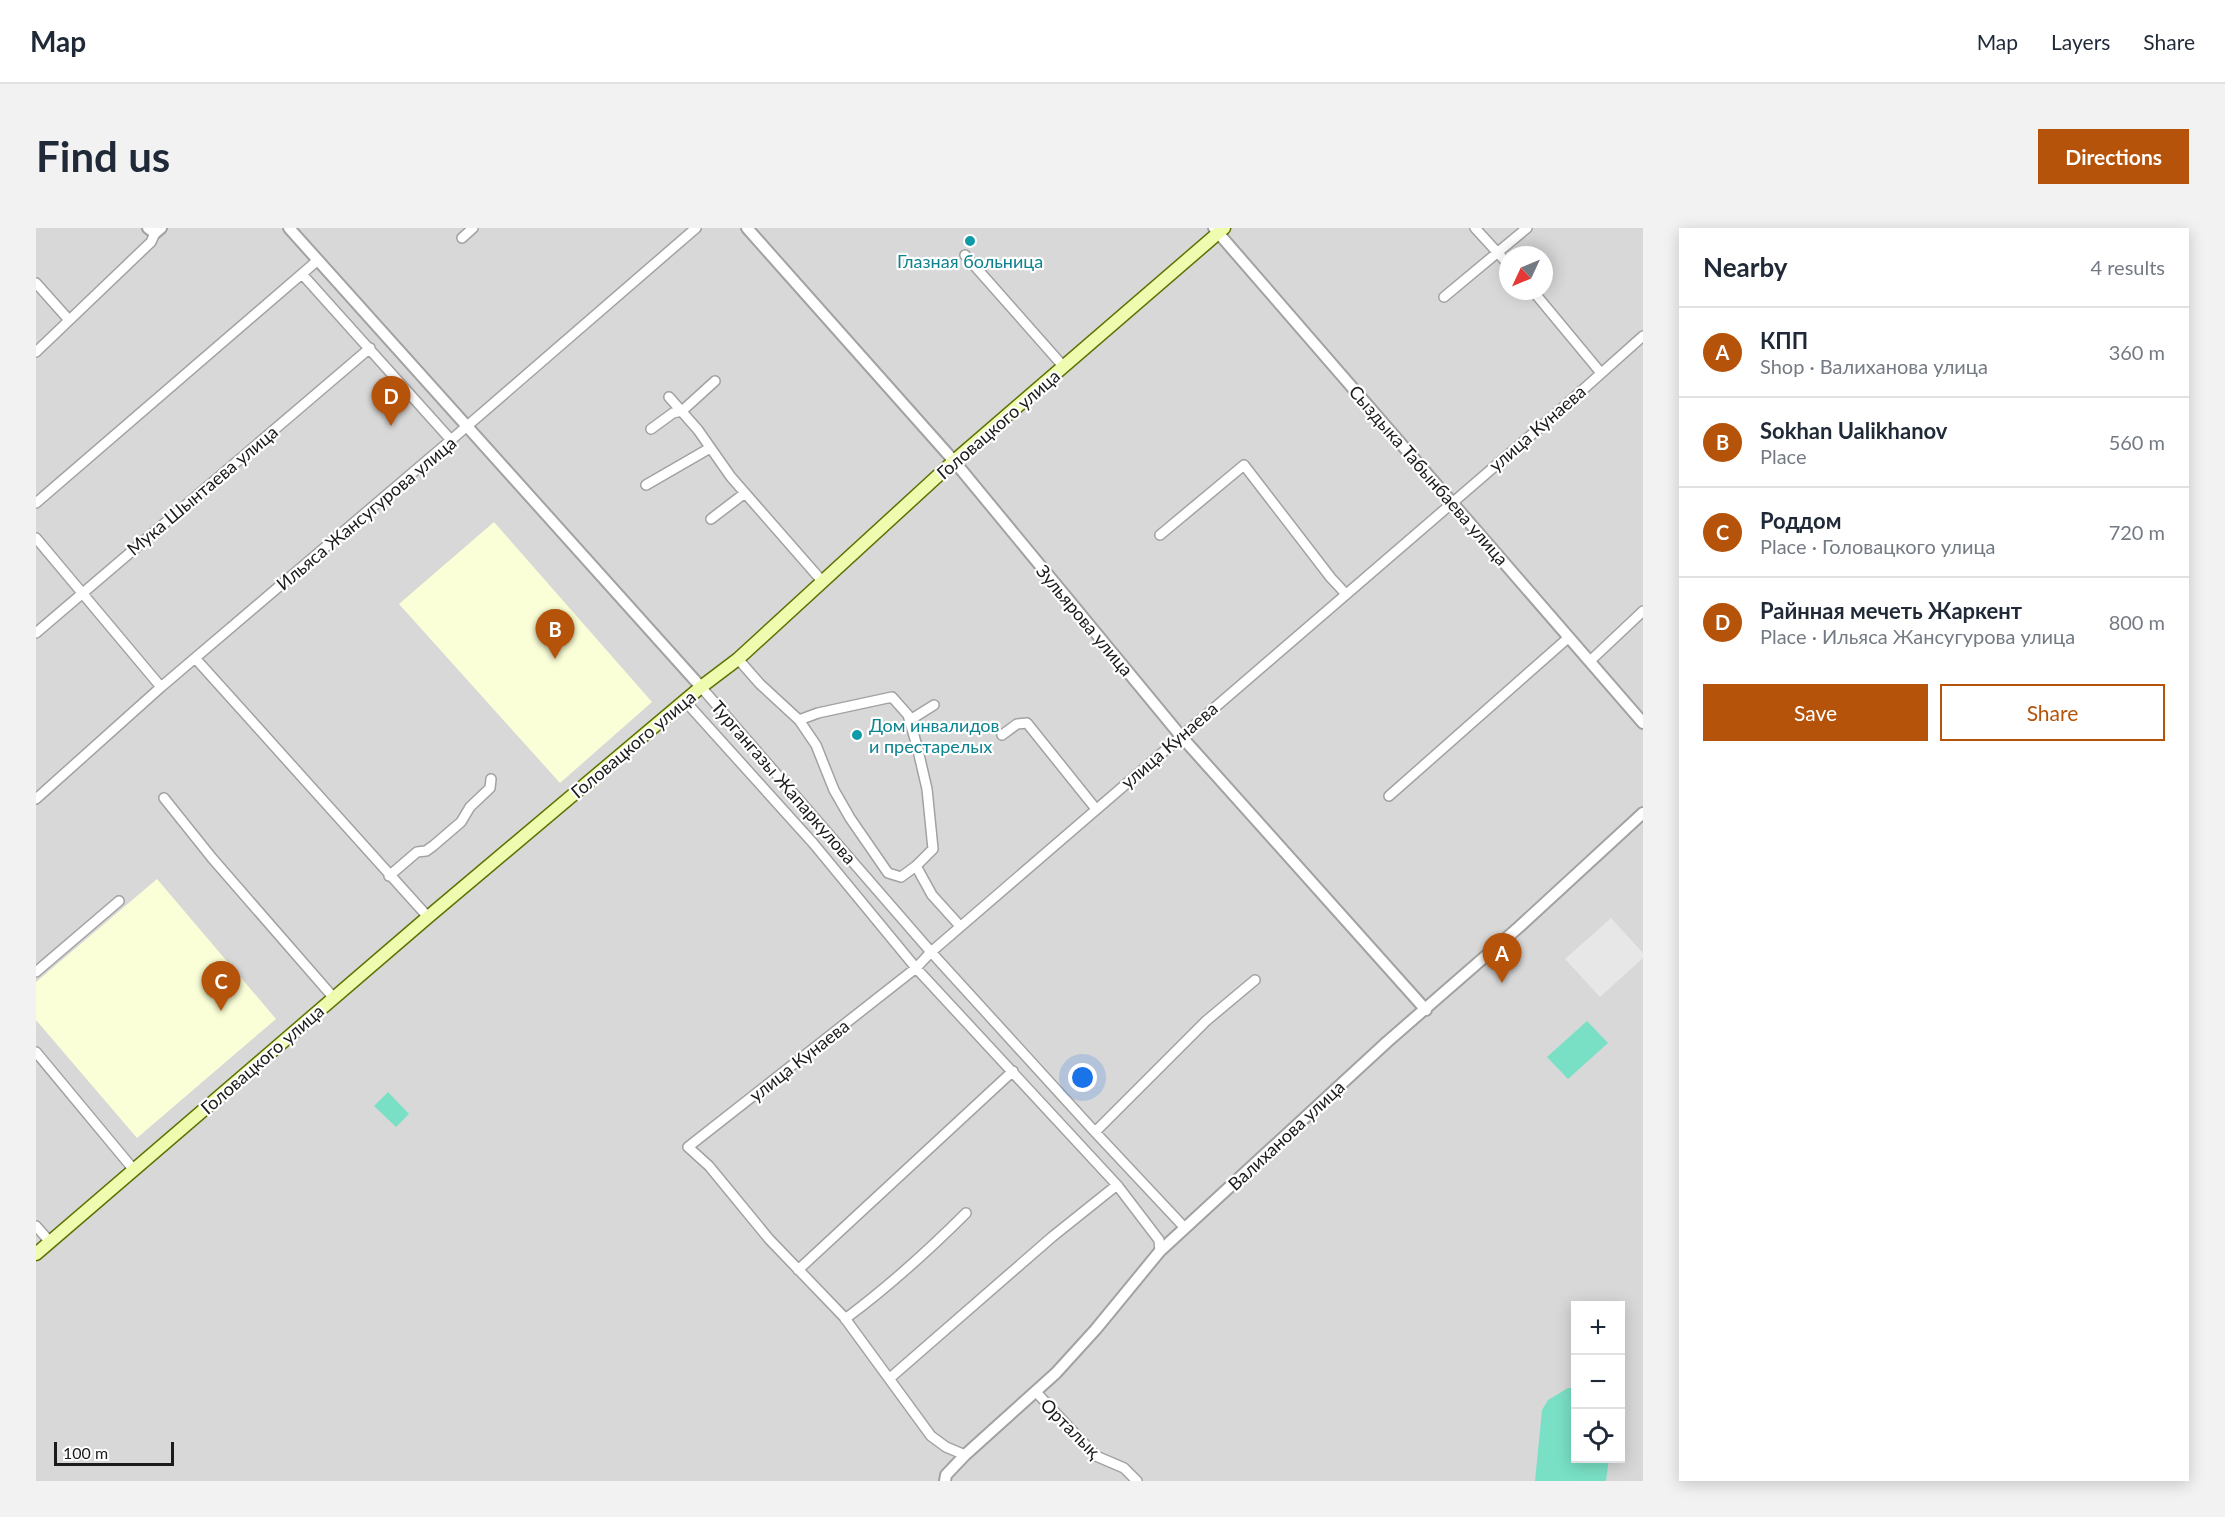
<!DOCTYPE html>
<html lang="en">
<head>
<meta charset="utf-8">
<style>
  :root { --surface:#fff; --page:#f2f2f3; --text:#1f2937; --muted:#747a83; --line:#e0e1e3; --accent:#b45309 }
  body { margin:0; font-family:Lato,sans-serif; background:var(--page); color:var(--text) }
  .controls { position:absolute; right:18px; bottom:18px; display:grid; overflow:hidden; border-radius:0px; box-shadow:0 3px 15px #0003 }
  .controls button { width:54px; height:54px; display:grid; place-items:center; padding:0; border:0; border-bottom:2px solid var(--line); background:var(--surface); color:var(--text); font:30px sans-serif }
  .compass { position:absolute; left:1463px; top:18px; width:54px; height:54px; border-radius:50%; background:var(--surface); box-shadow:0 3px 15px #0003; rotate:226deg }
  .scale { position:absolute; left:18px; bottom:15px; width:120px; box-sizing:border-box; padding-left:6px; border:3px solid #1b1b1b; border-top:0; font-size:16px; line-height:21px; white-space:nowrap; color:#1b1b1b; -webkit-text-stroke:4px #fff; paint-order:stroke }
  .you { position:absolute; left:1047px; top:850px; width:21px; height:21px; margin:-15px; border:4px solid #fff; border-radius:50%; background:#1a73e8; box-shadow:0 0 0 9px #1a73e833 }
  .badge { display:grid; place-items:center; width:39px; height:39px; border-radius:50%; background:var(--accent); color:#fff; font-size:20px; font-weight:700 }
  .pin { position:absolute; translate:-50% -50px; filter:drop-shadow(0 2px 3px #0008) }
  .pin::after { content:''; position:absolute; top:32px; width:21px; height:18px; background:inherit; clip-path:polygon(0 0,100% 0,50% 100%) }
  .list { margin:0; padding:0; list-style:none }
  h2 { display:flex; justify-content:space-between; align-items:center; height:78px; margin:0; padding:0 24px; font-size:26px }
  h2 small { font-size:20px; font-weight:400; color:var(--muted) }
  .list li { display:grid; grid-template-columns:39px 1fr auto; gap:18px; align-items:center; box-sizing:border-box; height:90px; padding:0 24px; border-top:2px solid var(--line) }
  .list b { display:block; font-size:22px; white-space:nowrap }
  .list p { margin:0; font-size:20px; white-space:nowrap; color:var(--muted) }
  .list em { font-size:20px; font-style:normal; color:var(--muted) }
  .actions { display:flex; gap:12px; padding:18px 24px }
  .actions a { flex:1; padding:14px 0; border:2px solid var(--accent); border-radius:0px; text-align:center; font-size:21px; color:var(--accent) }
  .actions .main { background:var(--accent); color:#fff }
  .icon { flex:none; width:33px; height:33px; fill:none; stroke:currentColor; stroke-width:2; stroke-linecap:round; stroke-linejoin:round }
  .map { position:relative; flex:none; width:1607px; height:1253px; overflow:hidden; border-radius:0px }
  header { display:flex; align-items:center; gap:36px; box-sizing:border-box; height:84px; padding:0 30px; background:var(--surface); border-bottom:2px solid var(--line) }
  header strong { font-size:28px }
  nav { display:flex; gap:33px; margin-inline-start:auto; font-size:21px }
  .intro { display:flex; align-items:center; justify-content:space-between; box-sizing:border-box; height:144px; padding:0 36px }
  h1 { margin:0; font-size:42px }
  .button { padding:15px 27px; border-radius:0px; background:var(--accent); color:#fff; font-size:21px; font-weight:700 }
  main { display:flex; gap:36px; padding:0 36px }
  aside { flex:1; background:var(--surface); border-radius:0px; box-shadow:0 3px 15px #0003 }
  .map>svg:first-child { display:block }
  .residential { fill:#d9d8d8; fill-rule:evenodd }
  .education { fill:#faffd7 }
  .pitch { fill:#79e0c5 }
  .parking { fill:#e7e7e7 }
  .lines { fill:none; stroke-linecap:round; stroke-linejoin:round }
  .minor-casing { stroke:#a2a2a2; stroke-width:12 }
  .tertiary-casing { stroke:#a2a2a2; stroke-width:14 }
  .secondary-casing { stroke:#597301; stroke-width:15 }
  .minor { stroke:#fff; stroke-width:9 }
  .tertiary { stroke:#fff; stroke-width:10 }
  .secondary { stroke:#effbaf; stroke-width:12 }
  .culture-dot { fill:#0f9aa8; stroke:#fff; stroke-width:2 }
  .labels { text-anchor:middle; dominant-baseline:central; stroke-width:4.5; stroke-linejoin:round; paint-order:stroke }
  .culture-label { font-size:18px; fill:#0d838f; stroke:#fff }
  .street-label { font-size:18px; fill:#1b1b1b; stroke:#fff }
</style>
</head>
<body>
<header>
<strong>Map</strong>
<nav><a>Map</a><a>Layers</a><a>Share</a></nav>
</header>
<div class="intro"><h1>Find us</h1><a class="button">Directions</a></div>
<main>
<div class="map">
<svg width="1607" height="1253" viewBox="0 0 1607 1253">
  <rect width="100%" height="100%" fill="#edeae0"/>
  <path class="residential" d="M 0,0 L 1607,0 L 1607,1253 L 0,1253 ZM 1472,27 L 1508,27 L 1508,63 L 1472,63 ZM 1540,1078 L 1584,1078 L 1584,1230 L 1540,1230 Z"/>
  <path class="education" d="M 458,294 L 616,474 L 524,555 L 363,376 Z
    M 121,651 L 240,791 L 101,910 L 0,792 L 0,754 Z"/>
  <path class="pitch" d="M 1551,793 L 1572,815 L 1532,851 L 1511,829 Z
    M 352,864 L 373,886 L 360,899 L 338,878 Z
    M 1532,1160 L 1539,1160 L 1540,1230 L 1573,1231 L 1570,1253 L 1499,1253 L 1506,1182 L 1512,1172 Z"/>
  <path class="parking" d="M 1575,690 L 1607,725 L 1607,730 L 1564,769 L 1529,731 Z"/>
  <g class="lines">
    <defs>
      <path id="minor" d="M 1439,0 L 1472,36
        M 426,10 L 437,0
        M 929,27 L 1027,138
        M 266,46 L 415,212
        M 0,55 L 33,92
        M 1497,63 L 1565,145
        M 1408,69 L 1491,0
        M 0,124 L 115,14 L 119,5
        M 633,169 L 662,202 L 695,249 L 786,353
        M 615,201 L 637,185 L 646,183 L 679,153
        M 610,257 L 674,220
        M 0,275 L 282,32
        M 675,291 L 709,265
        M 1124,307 L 1208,237 L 1295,350 L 1310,366
        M 0,310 L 125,459
        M 0,405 L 334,120
        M 159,430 L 392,689
        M 702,431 L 724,456 L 763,492 L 780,517 L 798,562 L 814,590 L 852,645 L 865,649 L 880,638 L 896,667 L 924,698
        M 1554,433 L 1607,383
        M 665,459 L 895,724 L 1059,904 L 1149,1000
        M 649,473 L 777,615 L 880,740 L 1081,957 L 1123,1012 L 1124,1023
        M 763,492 L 782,485 L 856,469 L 872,487 L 881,518 L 891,561 L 897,621 L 880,638
        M 874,492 L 898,477
        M 966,507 L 981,496 L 991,495 L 1060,581
        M 1353,568 L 1532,410
        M 128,570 L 176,630 L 297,769
        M 0,571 L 125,459 L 415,212 L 660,0
        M 353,648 L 381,624 L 390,623 L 397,618 L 425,594 L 434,579 L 454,560 L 455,551
        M 0,744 L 83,673
        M 0,824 L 98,942
        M 1059,904 L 1170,793 L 1219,752
        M 0,998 L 14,1014
        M 762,1042 L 977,843
        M 809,1091 C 852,1059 892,1023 930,985
        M 854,1150 L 1016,1009 L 1081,957
        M 1000,1164 L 1060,1228 L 1088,1240 L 1101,1253
        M 929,1227 L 910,1219 L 895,1208 L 808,1089 L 733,1011 L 673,938 L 652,919 L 880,740 L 895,724 L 1523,183 L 1607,108"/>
      <path id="tertiary" d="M 112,0 L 119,5 L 125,0
        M 253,0 L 665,459
        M 711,0 L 918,233 L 1144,507 L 1390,782
        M 1178,0 L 1607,495
        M 909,1253 L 910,1247 L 929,1227 L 1020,1145 L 1060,1101 L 1124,1023 L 1351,814 L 1483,699 L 1607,585"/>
      <path id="secondary" d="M 0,1026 L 392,689 L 665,459 L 702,431 L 918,233 L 1188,0"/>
    </defs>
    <use href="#minor" class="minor-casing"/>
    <use href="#tertiary" class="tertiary-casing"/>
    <use href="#secondary" class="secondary-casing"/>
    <use href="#minor" class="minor"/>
    <use href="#tertiary" class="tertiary"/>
    <use href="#secondary" class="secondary"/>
  </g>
  <g class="culture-dot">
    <circle cx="934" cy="13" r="6"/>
    <circle cx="821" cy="507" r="6"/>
  </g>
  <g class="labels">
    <g class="culture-label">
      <text x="934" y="33">Глазная больница</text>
      <text x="833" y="497" text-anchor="start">Дом инвалидов<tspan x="833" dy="21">и престарелых</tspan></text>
    </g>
    <g class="street-label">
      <text transform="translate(962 196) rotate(-41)">Головацкого улица</text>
      <text transform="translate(1501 200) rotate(-41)">улица Кунаева</text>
      <text transform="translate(1393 247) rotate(49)">Сыздыка Табынбаева улица</text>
      <text transform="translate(166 262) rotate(-40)">Мука Шынтаева улица</text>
      <text transform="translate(330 285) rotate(-40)">Ильяса Жансугурова улица</text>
      <text transform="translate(1049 392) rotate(50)">Зульярова улица</text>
      <text transform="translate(597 516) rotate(-40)">Головацкого улица</text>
      <text transform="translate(1133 517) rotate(-41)">улица Кунаева</text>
      <text transform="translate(748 554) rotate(49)">Тургангазы Жапаркулова</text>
      <text transform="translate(226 831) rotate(-41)">Головацкого улица</text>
      <text transform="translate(763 832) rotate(-38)">улица Кунаева</text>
      <text transform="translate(1250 907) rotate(-43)">Валиханова улица</text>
      <text transform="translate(1035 1200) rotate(45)">Орталық</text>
    </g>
  </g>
</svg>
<div class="controls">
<button>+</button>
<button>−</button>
<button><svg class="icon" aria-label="locate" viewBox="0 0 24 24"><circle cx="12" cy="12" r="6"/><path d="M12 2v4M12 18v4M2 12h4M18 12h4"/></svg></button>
</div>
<svg class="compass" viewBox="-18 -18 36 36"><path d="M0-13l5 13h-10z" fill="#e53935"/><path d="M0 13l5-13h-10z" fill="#747a83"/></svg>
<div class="scale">100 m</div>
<div class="you"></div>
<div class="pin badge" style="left:1466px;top:755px">A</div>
<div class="pin badge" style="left:519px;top:431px">B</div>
<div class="pin badge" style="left:185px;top:783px">C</div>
<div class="pin badge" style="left:355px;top:198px">D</div>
</div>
<aside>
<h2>Nearby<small>4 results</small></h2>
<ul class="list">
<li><span class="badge">A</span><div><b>КПП</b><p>Shop · Валиханова улица</p></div><em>360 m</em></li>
<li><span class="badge">B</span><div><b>Sokhan Ualikhanov</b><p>Place</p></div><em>560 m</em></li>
<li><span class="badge">C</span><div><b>Роддом</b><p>Place · Головацкого улица</p></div><em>720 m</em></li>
<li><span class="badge">D</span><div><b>Райнная мечеть Жаркент</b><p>Place · Ильяса Жансугурова улица</p></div><em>800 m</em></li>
</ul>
<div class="actions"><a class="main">Save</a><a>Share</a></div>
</aside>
</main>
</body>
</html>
